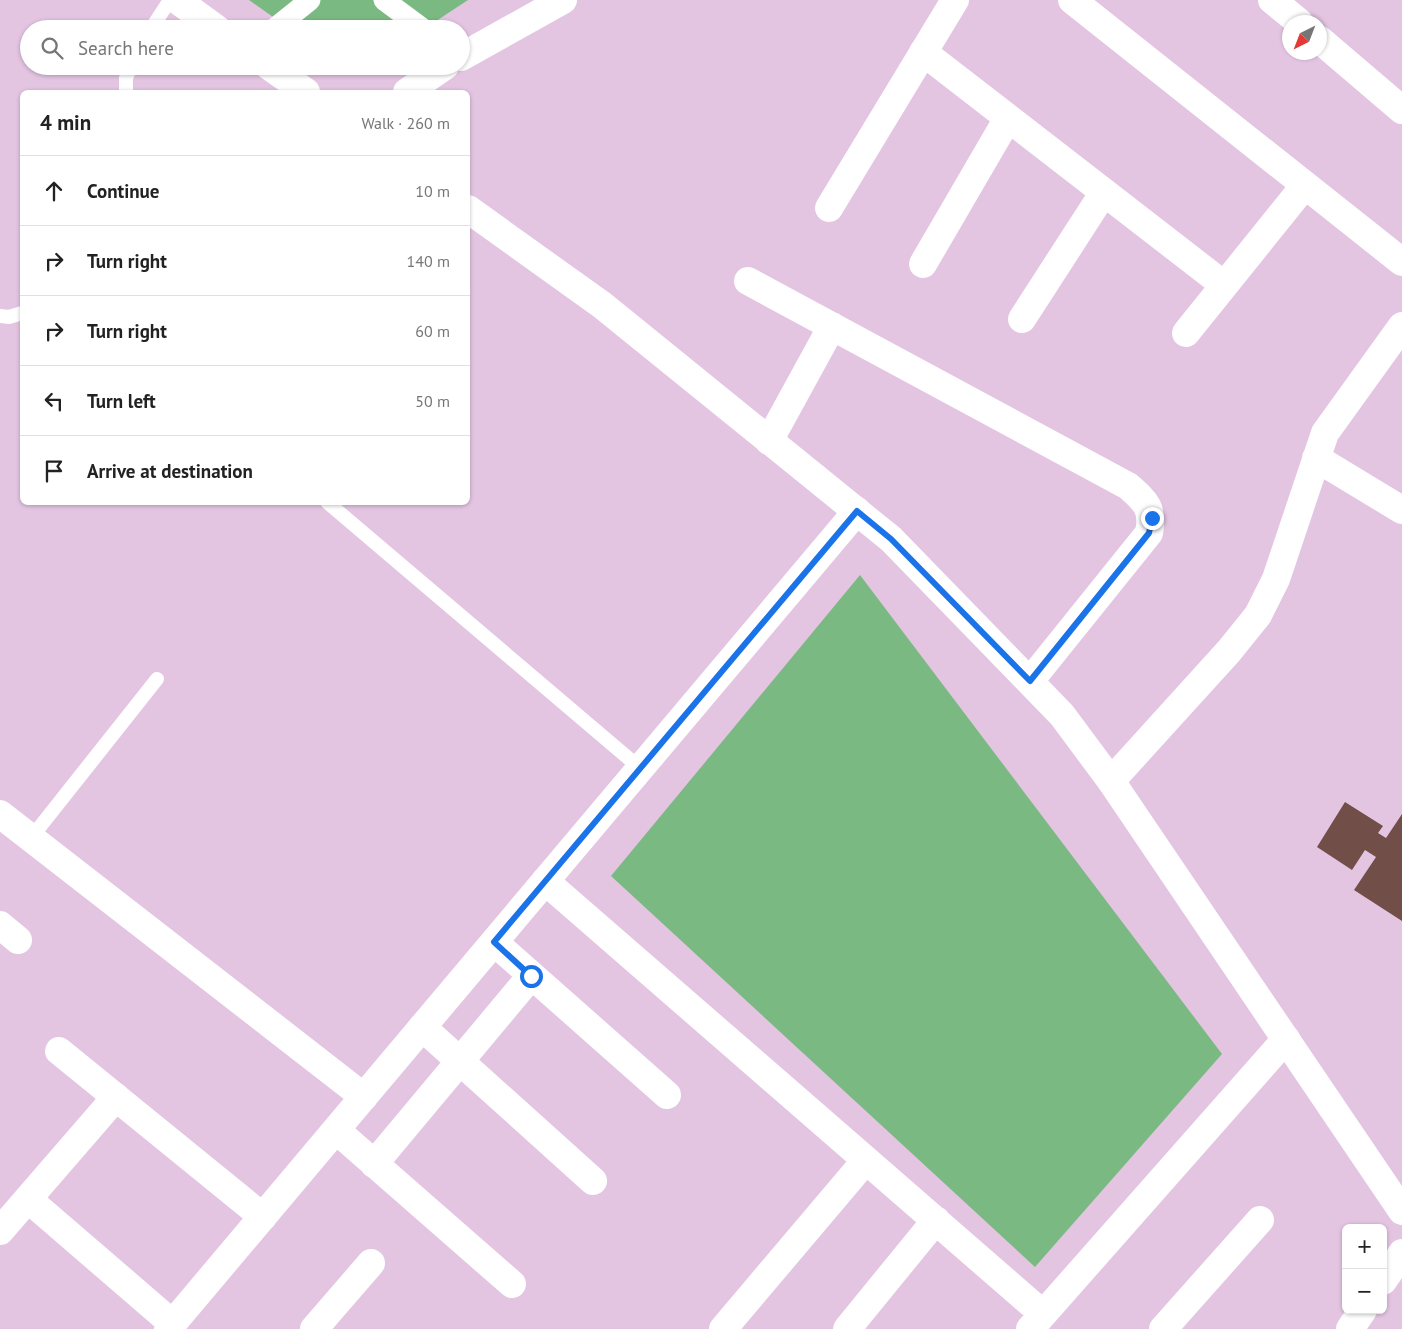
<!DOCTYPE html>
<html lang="en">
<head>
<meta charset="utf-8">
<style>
  :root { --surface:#fff; --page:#f2f2f2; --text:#222; --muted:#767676; --line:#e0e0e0 }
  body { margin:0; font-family:"PT Sans",sans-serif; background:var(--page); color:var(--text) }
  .controls { position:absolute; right:15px; bottom:15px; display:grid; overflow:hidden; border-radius:8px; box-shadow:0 1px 4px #0004 }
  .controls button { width:45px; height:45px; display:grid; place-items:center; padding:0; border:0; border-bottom:1px solid var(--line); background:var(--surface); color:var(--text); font:25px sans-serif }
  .compass { position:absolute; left:1282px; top:15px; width:45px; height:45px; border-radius:50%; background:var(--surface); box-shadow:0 1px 4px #0004; rotate:222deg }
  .stop { position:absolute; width:15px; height:15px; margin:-11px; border:4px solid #1a73e8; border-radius:50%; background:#fff }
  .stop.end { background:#1a73e8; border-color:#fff; box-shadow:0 1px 5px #0008 }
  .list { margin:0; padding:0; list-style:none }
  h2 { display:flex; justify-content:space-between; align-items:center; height:65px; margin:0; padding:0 20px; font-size:21px }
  h2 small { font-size:16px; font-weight:400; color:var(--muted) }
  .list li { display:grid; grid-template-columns:32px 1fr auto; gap:15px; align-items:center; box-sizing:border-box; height:70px; padding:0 20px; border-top:1px solid var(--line) }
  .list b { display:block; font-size:19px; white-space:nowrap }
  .list em { font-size:16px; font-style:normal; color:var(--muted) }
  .icon { flex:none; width:28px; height:28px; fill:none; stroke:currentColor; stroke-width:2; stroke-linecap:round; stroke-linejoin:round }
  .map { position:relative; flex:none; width:1402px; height:1329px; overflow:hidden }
  .search { position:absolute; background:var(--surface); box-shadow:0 1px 4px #0004; left:20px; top:20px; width:450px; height:55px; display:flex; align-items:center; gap:12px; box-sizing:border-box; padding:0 18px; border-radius:28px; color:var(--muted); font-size:19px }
  .panel { position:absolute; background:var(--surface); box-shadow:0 1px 4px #0004; left:20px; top:90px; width:450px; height:415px; border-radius:8px }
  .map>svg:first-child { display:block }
  .green { fill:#7bb982 }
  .building { fill:#724e49 }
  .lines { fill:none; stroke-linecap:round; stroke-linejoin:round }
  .service { stroke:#fff; stroke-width:14 }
  .pedestrian { stroke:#fff; stroke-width:21 }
  .minor { stroke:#fff; stroke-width:28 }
  .tertiary { stroke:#fff; stroke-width:28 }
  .route { stroke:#1a73e8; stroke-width:6 }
</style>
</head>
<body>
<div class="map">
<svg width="1402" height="1329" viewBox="0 0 1402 1329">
  <rect width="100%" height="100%" fill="#e3c5e2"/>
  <path class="green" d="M 249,0 L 468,0 L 424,29 L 290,29 Z
    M 860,575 L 1222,1054 L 1035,1267 L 611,876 Z"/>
  <path class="building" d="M 1345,802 L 1383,826 L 1378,833 L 1386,838 L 1402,814 L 1402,921 L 1354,890 L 1376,857 L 1365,850 L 1352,870 L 1317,847 Z"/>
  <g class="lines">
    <path class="service" d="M 151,29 L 170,0
      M 126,92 L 126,78 L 131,66
      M 0,316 L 9,317 L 22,313
      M 327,502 L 640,768
      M 31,838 L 157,679"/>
    <path class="pedestrian" d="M 384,0 L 423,29
      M 274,29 L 310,0"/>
    <path class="minor" d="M 1072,0 L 1402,262
      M 1272,0 L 1299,22
      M 1320,40 L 1402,110
      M 923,52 L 1224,285
      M 829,208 L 955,0
      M 923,264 L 1008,118
      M 748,281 L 1128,486 C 1145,501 1154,508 1149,533 L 1030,681
      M 1022,319 L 1104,192
      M 1186,333 L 1305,185
      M 769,441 L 832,326
      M 1316,458 L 1402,510
      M 1111,781 L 1229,651 L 1258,615 L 1276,579 L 1325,433 L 1402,326
      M 0,814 L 364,1097
      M 545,881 L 1043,1314
      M 0,925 L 18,940
      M 494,942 L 667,1095
      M 422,1027 L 593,1181
      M 59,1051 L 263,1217
      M 336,1130 L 512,1284
      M 374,1164 L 531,976
      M 28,1199 L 173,1324
      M 0,1231 L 116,1097
      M 1383,1281 L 1402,1253
      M 168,1329 L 857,511
      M 314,1329 L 371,1263
      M 723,1329 L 866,1160
      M 847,1329 L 936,1220
      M 1030,1329 L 1286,1039
      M 1163,1329 L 1260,1220
      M 1350,1329 L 1363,1310"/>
    <path class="tertiary" d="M 177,0 L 217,29
      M 461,57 L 563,0
      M 269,66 L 306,92
      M 407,92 L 445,66
      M 468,209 L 602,305 L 891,539 L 1062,715 L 1111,781 L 1402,1211"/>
  </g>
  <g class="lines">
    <path class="route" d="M 531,976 L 494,942 L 857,511 L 891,539 L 1030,681 L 1149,533 L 1152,518"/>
  </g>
</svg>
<div class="controls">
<button>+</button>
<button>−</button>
</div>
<svg class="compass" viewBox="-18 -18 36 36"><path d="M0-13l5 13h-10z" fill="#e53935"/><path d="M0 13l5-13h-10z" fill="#767676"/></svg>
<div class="stop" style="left:531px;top:976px"></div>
<div class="stop end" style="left:1152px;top:518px"></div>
<div class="search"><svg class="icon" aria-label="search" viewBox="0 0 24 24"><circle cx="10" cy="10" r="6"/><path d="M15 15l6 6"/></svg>Search here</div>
<section class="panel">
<h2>4 min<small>Walk · 260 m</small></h2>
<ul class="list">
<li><svg class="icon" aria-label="ahead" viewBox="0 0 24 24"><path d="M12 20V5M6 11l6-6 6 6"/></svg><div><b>Continue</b></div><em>10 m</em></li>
<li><svg class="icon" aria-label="right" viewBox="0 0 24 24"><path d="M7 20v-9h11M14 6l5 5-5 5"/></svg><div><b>Turn right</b></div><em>140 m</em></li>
<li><svg class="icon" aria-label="right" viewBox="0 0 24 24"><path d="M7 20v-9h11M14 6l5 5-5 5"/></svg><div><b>Turn right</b></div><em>60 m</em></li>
<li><svg class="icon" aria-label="left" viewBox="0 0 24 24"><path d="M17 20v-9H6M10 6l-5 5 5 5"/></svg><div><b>Turn left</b></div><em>50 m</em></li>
<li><svg class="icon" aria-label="arrive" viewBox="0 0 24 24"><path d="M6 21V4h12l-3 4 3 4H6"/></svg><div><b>Arrive at destination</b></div></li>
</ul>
</section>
</div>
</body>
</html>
